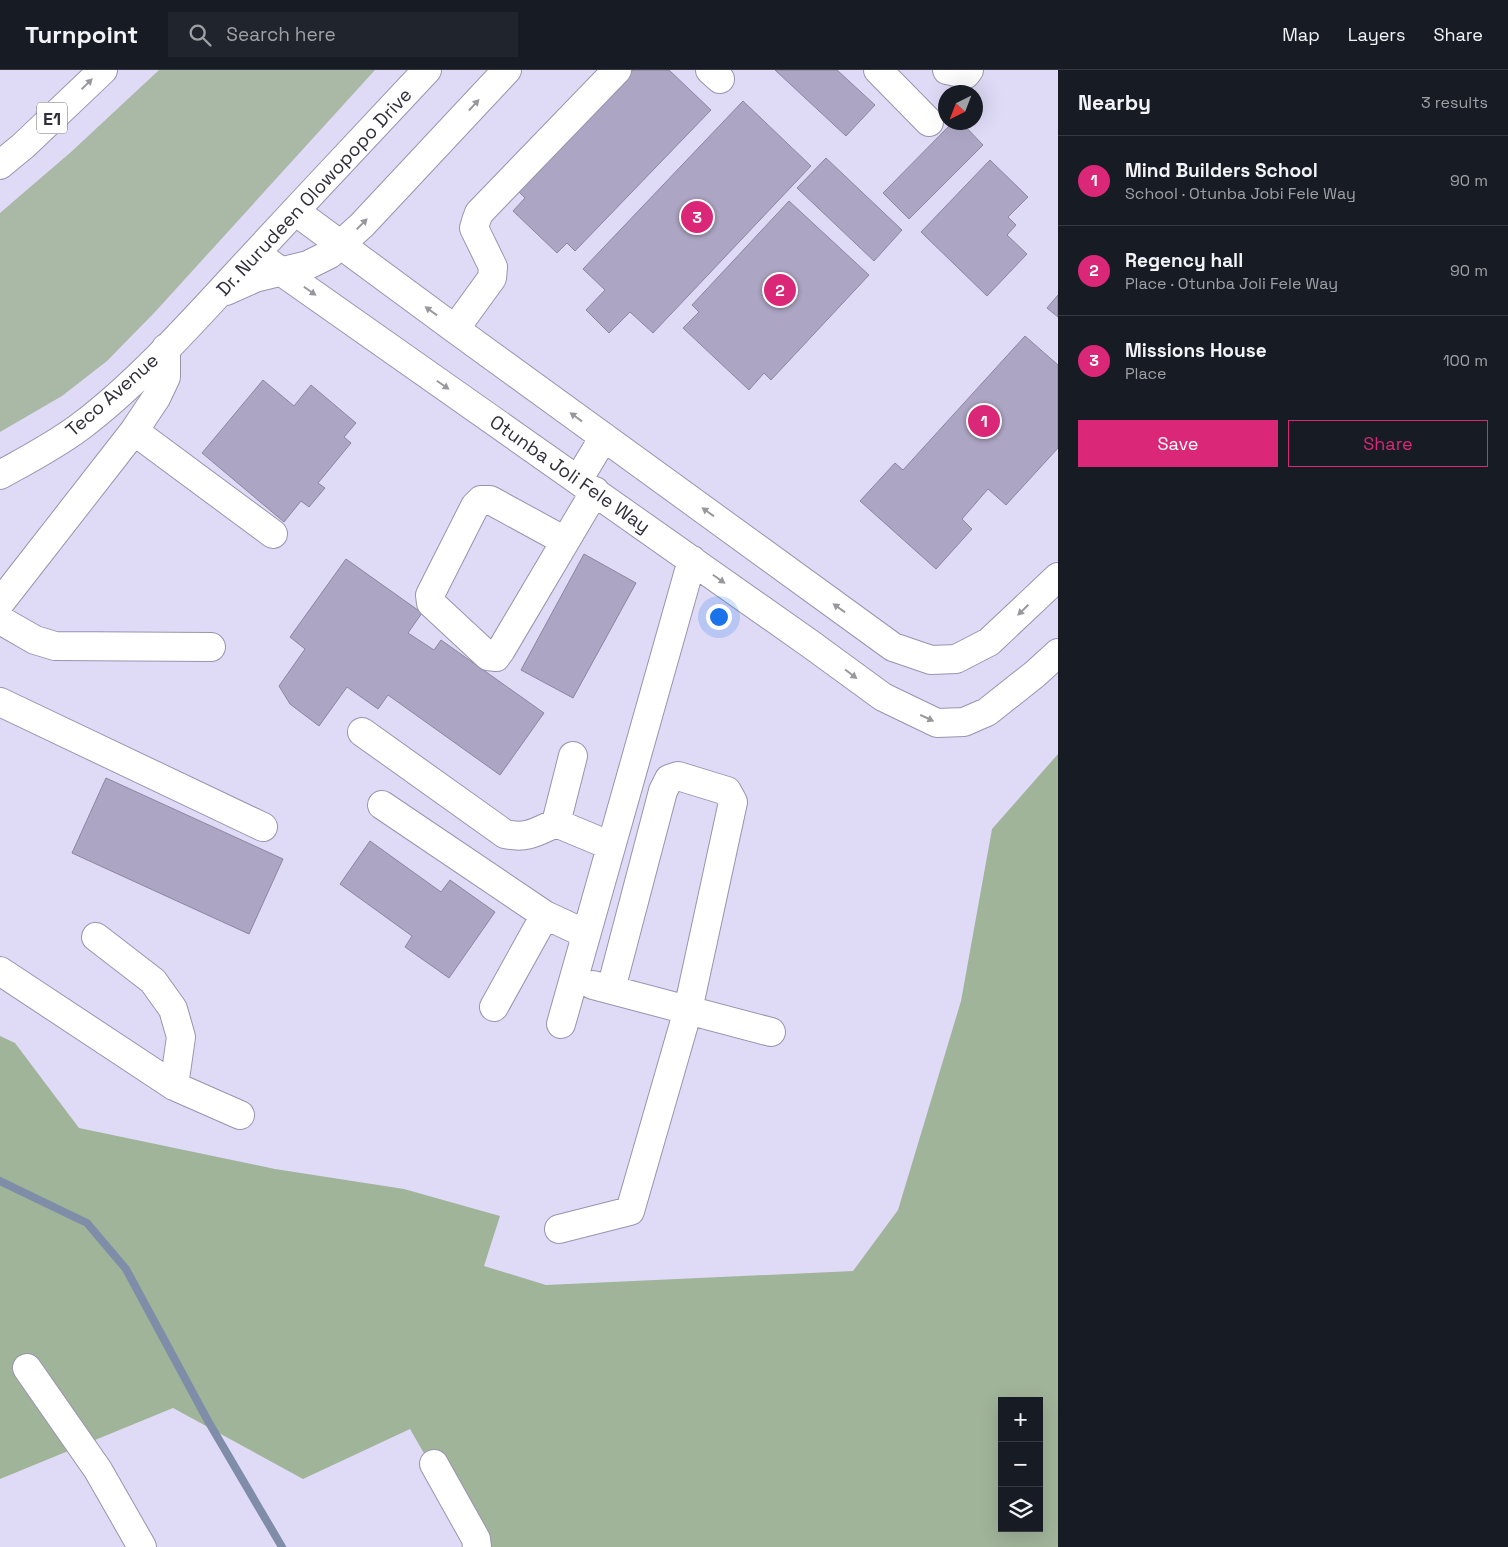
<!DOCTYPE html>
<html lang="en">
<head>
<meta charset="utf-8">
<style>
  :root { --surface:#171b24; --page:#20242c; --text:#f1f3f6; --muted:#9ea1a6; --line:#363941; --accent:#db2777 }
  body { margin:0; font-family:"Space Grotesk",sans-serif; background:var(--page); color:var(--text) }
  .controls { position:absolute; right:15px; bottom:15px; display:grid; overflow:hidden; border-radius:0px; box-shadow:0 5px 20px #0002 }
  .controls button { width:45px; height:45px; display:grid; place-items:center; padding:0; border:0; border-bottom:1px solid var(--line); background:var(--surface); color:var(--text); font:25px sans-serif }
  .compass { position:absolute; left:938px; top:15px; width:45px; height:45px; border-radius:50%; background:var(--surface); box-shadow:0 5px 20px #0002; rotate:222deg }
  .you { position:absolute; left:718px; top:546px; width:18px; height:18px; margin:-12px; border:4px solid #fff; border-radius:50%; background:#1a73e8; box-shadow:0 0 0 8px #1a73e833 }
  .badge { display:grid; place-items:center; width:32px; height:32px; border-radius:50%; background:var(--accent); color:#fff; font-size:16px; font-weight:700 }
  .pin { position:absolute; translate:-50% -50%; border:2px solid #fff; box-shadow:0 1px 5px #0006 }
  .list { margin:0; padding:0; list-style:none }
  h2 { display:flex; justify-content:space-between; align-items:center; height:65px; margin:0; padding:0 20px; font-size:21px }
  h2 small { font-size:16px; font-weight:400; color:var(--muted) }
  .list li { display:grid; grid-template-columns:32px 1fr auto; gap:15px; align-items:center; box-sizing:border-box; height:90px; padding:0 20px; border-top:1px solid var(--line) }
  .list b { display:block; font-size:19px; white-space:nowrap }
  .list p { margin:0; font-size:16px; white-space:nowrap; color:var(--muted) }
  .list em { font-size:16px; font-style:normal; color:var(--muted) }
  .actions { display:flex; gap:10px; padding:15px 20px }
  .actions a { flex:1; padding:11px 0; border:1px solid var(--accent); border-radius:0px; text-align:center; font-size:18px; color:var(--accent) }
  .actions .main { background:var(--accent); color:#fff }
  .icon { flex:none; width:28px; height:28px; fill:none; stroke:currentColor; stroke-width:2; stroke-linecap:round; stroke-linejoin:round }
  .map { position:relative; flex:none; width:1058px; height:1477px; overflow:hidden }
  header { display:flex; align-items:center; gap:30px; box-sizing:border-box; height:70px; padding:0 25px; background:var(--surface); border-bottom:1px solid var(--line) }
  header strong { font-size:24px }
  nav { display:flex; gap:28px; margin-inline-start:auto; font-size:18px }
  .search { width:350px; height:45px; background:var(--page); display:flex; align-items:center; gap:12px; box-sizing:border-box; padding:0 18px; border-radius:0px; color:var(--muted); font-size:19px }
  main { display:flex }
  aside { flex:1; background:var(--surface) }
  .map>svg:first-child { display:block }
  .green { fill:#aab8a6 }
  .forest { fill:#a0b49a; fill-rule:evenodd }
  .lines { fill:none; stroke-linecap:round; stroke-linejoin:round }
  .stream { stroke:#7f8da8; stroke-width:8 }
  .building { fill:#aca5c3; stroke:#8c869f }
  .minor-casing { stroke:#9894ae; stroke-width:30 }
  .major-casing { stroke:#9894ae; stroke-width:30 }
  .highway-casing { stroke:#9894ae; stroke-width:30 }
  .minor { stroke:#fff; stroke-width:28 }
  .major { stroke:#fff; stroke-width:28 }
  .highway { stroke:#fff; stroke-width:28 }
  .oneway { fill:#98979c }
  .labels { text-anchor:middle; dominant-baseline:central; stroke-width:4; stroke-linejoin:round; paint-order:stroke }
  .shield { fill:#fff; stroke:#6f6d75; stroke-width:1 }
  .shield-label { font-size:18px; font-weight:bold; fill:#312f3a }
  .street-label { font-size:19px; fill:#312f3a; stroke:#fff }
</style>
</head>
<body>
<header>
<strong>Turnpoint</strong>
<div class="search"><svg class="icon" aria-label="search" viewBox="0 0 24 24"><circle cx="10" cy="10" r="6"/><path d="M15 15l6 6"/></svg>Search here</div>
<nav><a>Map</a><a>Layers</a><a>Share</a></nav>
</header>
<main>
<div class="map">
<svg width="1058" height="1477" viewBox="0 0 1058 1477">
  <rect width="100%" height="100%" fill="#dfdbf7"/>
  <path class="green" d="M 159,0 L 375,0 L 155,242 L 107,291 L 62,326 L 0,362 L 0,143 L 71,82 Z"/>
  <path class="forest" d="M 1058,684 L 1058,1477 L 478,1477 L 410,1359 L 303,1409 L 173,1338 L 0,1409 L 0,966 L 15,973 L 79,1058 L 275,1099 L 404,1119 L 500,1146 L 484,1196 L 546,1215 L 853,1201 L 898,1140 L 961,931 L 992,759 ZM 1002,1331 L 1039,1331 L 1039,1458 L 1002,1458 Z"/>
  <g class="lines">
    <path class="stream" d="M 0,1111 L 87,1153 L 126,1199 L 208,1351 L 282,1477"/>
  </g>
  <path class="building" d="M 633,0 L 669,0 L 711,40 L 575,181 L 567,173 L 557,183 L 513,141 L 525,128 L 517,120 Z
    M 775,0 L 837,0 L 875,35 L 846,66 Z
    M 743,31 L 811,96 L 653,263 L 630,242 L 609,263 L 586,240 L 605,220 L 583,199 Z
    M 953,52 L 961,52 L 983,75 L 909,149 L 883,123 Z
    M 826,88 L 902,160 L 874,191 L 797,118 Z
    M 990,90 L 1028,127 L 1008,147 L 1016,155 L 1007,165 L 1027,184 L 987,226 L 921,162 Z
    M 789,131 L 869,205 L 771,310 L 764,303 L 749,320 L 683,258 L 699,242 L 692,235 Z
    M 1058,225 L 1058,247 L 1047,238 Z
    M 1025,266 L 1058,295 L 1058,378 L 1006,435 L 988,419 L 962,449 L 972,459 L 936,499 L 860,431 L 895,393 L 903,400 Z
    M 263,310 L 294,336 L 311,315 L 356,353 L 344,367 L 351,373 L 318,413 L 325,418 L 309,437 L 301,431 L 284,452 L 202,383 Z
    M 584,484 L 636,513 L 573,628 L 521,600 Z
    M 346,489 L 422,543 L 408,563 L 434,580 L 441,570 L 544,643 L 500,705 L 388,625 L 378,639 L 347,617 L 319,656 L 290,634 L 279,616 L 305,579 L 290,567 Z
    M 106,708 L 283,789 L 249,864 L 72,783 Z
    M 370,771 L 441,822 L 450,810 L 495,842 L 449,908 L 405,877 L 412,866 L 340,814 Z"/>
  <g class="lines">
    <defs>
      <path id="minor" d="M 710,0 L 720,9
        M 878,0 L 929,52
        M 947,0 L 966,4 L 969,0
        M 295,141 L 455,259 L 893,577 L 931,590 L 956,589 L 989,572 L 1058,507
        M 265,190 L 809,573 L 883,627 L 937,653 L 964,652 L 987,642 L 1035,604 L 1058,583
        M 455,259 L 492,208 L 493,197 L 474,158 L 476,151 L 479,143 L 617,0
        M 134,361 L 273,464
        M 578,410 L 604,367
        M 565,471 L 490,430 L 481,430 L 475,436 L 430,525 L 431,533 L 488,586 L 496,587 L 501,580 L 595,421
        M 0,533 L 134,361 L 156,328 L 166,307 L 166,278
        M 0,550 L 35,570 L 55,576 L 211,577
        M 0,632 L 263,757
        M 362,662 L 505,764 C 527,769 536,762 556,753 L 611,776
        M 382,735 L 545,845 L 586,864
        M 556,753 L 573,686
        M 96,867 L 153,911 L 173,939 L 181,967 L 174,1016
        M 0,901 L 174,1016 L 240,1045
        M 593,915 L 771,962
        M 494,937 L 545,845
        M 561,954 L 692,490
        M 559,1159 L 630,1141 L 688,940 L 733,732 L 727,721 L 678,706 L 669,709 L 663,721 L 611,919
        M 27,1298 L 98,1400 L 142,1477
        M 434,1394 L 476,1469 L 477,1477"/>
      <path id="major" d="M 226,221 L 255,208 L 308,195 L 330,184 L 362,155 L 507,0
        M 0,405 C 27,390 56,375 81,356 C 139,312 193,251 243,197 C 304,131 366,65 427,0"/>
      <path id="highway" d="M 0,95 L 23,76 L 103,0"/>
    </defs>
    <use href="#minor" class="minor-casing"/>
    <use href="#major" class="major-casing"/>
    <use href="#highway" class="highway-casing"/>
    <use href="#minor" class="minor"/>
    <use href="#major" class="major"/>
    <use href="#highway" class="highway"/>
  </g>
  <defs><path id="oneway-solid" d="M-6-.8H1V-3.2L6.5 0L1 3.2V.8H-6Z" transform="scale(1.25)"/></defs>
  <g class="oneway">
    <use href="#oneway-solid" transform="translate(87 14) rotate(-44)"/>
    <use href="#oneway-solid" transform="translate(474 35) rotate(-47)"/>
    <use href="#oneway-solid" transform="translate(362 154) rotate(-45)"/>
    <use href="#oneway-solid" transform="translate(310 221) rotate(35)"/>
    <use href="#oneway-solid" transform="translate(431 241) rotate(-144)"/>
    <use href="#oneway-solid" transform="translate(443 315) rotate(35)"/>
    <use href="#oneway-solid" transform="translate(576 347) rotate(-144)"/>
    <use href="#oneway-solid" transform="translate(708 442) rotate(-144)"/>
    <use href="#oneway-solid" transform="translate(719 509) rotate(35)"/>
    <use href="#oneway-solid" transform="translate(839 538) rotate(-144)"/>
    <use href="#oneway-solid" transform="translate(1023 540) rotate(136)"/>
    <use href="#oneway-solid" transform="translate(851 604) rotate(37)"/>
    <use href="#oneway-solid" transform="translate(927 648) rotate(25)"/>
  </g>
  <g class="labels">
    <rect class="shield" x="37" y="32.5" width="30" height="31" rx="4"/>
    <g class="shield-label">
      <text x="52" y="48">E1</text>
    </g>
    <g class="street-label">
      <text transform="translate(314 122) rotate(-47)">Dr. Nurudeen Olowopopo Drive</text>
      <text transform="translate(112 325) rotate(-41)">Teco Avenue</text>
      <text transform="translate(570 404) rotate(35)">Otunba Joli Fele Way</text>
    </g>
  </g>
</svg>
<div class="controls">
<button>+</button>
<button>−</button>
<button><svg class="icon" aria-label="layers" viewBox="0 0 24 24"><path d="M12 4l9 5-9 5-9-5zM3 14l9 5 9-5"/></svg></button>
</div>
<svg class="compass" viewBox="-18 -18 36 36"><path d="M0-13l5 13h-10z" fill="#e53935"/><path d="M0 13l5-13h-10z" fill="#9ea1a6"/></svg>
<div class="you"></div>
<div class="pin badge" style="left:984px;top:351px">1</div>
<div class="pin badge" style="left:780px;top:220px">2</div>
<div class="pin badge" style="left:697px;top:147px">3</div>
</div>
<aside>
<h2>Nearby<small>3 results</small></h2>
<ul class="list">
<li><span class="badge">1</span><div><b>Mind Builders School</b><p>School · Otunba Jobi Fele Way</p></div><em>90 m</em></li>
<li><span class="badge">2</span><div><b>Regency hall</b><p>Place · Otunba Joli Fele Way</p></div><em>90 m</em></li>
<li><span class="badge">3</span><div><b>Missions House</b><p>Place</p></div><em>100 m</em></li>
</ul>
<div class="actions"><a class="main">Save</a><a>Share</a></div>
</aside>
</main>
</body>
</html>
